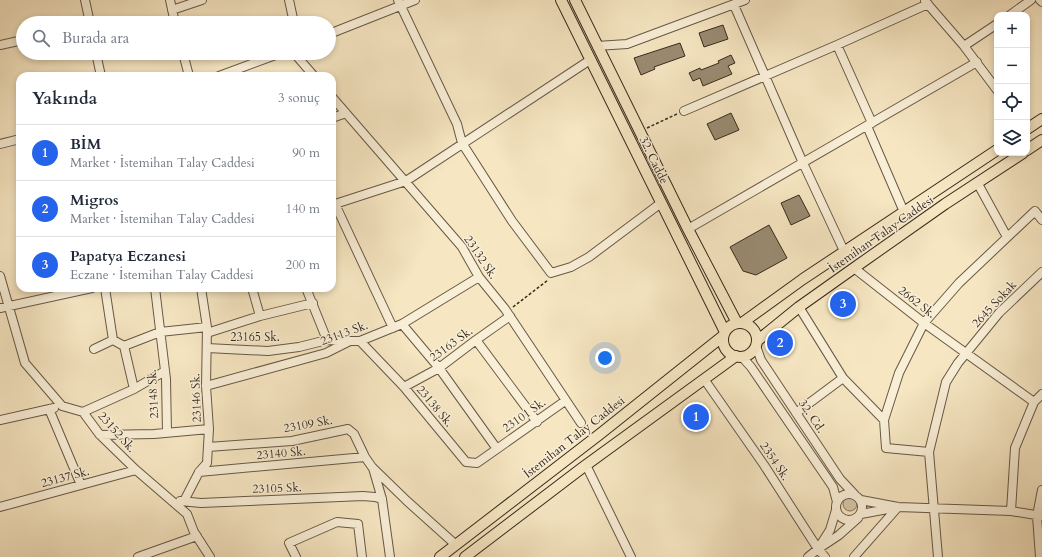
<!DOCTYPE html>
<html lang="tr">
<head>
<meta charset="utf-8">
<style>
  :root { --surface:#fff; --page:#f2f2f3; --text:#1f2937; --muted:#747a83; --line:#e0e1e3; --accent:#2563eb }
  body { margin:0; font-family:Cardo,serif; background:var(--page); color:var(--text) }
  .controls { position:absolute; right:12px; top:12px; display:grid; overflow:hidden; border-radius:8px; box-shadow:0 2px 6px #0003 }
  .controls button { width:36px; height:36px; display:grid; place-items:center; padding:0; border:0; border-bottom:1px solid var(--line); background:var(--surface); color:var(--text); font:20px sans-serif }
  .you { position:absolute; left:605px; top:358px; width:14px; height:14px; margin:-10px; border:3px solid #fff; border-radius:50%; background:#1a73e8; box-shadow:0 0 0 6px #1a73e833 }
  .badge { display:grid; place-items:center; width:26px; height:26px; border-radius:50%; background:var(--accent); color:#fff; font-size:13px; font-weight:700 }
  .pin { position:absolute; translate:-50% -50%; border:2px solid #fff; box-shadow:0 1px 4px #0006 }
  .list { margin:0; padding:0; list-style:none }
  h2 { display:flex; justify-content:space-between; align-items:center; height:52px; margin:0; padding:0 16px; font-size:17px }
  h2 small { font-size:13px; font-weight:400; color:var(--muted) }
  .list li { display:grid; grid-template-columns:26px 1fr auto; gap:12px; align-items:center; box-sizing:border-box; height:56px; padding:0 16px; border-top:1px solid var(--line) }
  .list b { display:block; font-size:15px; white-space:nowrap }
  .list p { margin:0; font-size:13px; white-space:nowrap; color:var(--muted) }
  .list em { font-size:13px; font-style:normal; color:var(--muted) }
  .icon { flex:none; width:22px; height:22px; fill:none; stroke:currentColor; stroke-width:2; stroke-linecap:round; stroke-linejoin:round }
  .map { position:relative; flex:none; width:1042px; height:557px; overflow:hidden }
  .search { position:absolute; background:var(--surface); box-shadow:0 2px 6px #0003; left:16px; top:16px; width:320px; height:44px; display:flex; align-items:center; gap:10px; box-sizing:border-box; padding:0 14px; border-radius:22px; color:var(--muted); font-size:15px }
  .panel { position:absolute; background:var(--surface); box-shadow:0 2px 6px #0003; left:16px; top:72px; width:320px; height:220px; border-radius:12px }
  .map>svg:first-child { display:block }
  .green { fill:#d6c6a6; stroke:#867861 }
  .building { fill:#9a8b72; stroke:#37291c }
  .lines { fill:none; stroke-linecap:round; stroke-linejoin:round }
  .minor-casing { stroke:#675846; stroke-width:10 }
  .major-casing { stroke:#37291c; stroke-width:12 }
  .path { stroke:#37291c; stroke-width:1.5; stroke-dasharray:3 2; stroke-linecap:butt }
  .minor { stroke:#f9efd7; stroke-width:8 }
  .major { stroke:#f6e6c2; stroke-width:10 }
  .labels { text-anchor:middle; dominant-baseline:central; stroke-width:3; stroke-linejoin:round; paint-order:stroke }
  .street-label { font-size:12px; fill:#37291c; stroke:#f9efd7 }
</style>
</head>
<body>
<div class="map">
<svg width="1042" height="557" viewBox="0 0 1042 557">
  <rect width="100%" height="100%" fill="#f6e6c2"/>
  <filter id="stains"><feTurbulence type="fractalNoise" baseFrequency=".005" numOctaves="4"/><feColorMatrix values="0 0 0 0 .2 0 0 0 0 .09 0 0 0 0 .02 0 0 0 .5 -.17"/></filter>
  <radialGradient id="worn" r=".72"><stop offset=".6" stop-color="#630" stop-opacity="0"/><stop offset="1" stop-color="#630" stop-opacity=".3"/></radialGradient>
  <path class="green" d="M843 504a7 7 0 1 1 14 0a7 7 0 1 1-14 0Z"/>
  <path class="building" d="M 723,25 L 728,39 L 704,47 L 699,33 Z
    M 680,43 L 685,56 L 654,67 L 655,69 L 641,75 L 634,58 Z
    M 731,55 L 735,63 L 728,66 L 732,74 L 703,86 L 700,78 L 693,81 L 689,73 L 700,68 L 701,70 L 719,63 L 718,61 Z
    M 731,113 L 739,130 L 715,140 L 707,124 Z
    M 799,195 L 810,216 L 791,225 L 781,203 Z
    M 769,225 L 787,258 L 756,275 L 743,271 L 730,247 Z"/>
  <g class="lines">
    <defs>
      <path id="minor" d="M 85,0 L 90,23
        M 170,0 L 175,23
        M 289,0 L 294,23
        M 398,0 L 457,124 L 462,143 L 512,221 L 551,273 L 571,267 L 589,257 L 661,203
        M 1040,0 L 1042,2
        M 925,1 L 964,46 L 997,90
        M 734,5 L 803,163 L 844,251
        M 172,10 L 202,0
        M 1010,15 L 1031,0
        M 329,34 L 415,0
        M 0,45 L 23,40
        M 837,45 L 872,123
        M 597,46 L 627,44 L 745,0
        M 964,46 L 997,24
        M 96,53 L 101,76
        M 183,53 L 189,76
        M 294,53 L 314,76
        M 219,76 L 281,53
        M 332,97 L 462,247 L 479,277 L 505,309 L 581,423
        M 684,111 L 837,45 L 928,4
        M 332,118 L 346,113
        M 867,126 L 904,212
        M 0,144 L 20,139
        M 978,184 L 1007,237
        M 335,204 L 393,328
        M 332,205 L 406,181 L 590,60
        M 688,229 L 977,62
        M 854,268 L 924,323 L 1034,402
        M 0,276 L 25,363 L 62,406 L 83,412 L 100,435 L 136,470 L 187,514 L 194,532 L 210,557
        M 105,288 L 113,340 L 124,346 L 134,389
        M 155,288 L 166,379 L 167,432
        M 252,288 L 260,316
        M 306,288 L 327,340
        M 799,307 L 843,378 L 884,420
        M 0,308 L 92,288
        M 402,324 L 439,368 L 497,449
        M 207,333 L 260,316 L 313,303
        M 476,340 L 537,422
        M 360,341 L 404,387 L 466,462 L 477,463 L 565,401
        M 124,346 L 160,332 L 207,327
        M 756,346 L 761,360 L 840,479 L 855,495
        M 207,348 L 268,351 L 299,347 L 327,340 L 350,341
        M 94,349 L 113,340
        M 742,357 L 751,367 L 833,487 L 837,502
        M 704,379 L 764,465 L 818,549 L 825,557
        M 206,386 L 326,353 L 350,341 L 360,341 L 402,324 L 479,277
        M 404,387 L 439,368 L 476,340 L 510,316
        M 49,409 L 81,485
        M 83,412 L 134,389 L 165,371
        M 796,413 L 843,378
        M 0,420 L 54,408
        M 100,435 L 154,434 L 209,429
        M 208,447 L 292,441 L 348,429 L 354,434 L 365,457 L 372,467 L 407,501 L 456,545
        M 929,452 L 886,448 L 884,420 L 899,373 L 924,323 L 959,283 L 1035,211 L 1042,220
        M 586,465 L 631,557
        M 373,468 L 382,499 L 390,557
        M 199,472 L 365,457
        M836 507a13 13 0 1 1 26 0a13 13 0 1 1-26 0Z
        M 861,500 L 898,507 L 1011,511 L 1042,516
        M 180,501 L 201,503 L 363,496 L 375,497 L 382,499
        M 184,501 L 199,472 L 207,463 L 209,429 L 206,386 L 207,327 L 201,288
        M 0,507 L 136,470
        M 836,510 L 830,530 L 818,549 L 839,535 L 858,518
        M 1011,511 L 1015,448 L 1034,402 L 1042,394
        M 861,514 L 893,508
        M 138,557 L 197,536
        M 296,557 L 289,543 L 337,522 L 358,524 L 362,557
        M 808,557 L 818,549
        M 854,557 L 898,507
        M 938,557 L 929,452 L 946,382 L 958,363 L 999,313 L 1042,272
        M 1040,557 L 1037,516 L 1042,490"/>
      <path id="major" d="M 561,0 L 725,332
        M 575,0 L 688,229 L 737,323
        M 1027,129 L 1042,119
        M 1027,150 L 1042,140
        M723 340a17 17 0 1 1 34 0a17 17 0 1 1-34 0Z
        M 742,323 L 803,279 L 997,150
        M 757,341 L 799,307 L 854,268 L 945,204 L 1023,153
        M 440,557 L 600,434 L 723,336
        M 465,557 L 582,468 L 736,356"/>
    </defs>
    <use href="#minor" class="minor-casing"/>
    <use href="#major" class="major-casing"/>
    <path class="path" d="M 647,128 L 677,114
      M 513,307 L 548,280"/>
    <use href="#minor" class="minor"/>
    <use href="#major" class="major"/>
  </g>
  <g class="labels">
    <g class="street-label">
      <text transform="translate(654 160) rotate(64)">32. Cadde</text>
      <text transform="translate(881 234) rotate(-35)">İstemihan Talay Caddesi</text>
      <text transform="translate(481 257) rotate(56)">23132 Sk.</text>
      <text transform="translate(917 302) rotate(38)">2662 Sk.</text>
      <text transform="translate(994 304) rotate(-47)">2645 Sokak</text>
      <text transform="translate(344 333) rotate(-20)">23113 Sk.</text>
      <text x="255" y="337">23165 Sk.</text>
      <text transform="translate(451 344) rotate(-36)">23163 Sk.</text>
      <text transform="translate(153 394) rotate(-93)">23148 Sk.</text>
      <text transform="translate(196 398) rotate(-92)">23146 Sk.</text>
      <text transform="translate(435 406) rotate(50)">23138 Sk.</text>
      <text transform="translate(524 415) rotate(-35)">23101 Sk.</text>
      <text transform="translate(812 416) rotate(56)">32. Cd.</text>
      <text transform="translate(308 424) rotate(-10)">23109 Sk.</text>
      <text transform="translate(117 432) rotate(48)">23152 Sk.</text>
      <text transform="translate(574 437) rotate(-38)">İstemihan Talay Caddesi</text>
      <text transform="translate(281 453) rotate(-5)">23140 Sk.</text>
      <text transform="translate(775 461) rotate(56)">2354 Sk.</text>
      <text transform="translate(65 477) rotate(-15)">23137 Sk.</text>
      <text transform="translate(277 488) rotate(-2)">23105 Sk.</text>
    </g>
  </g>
  <rect width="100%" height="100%" filter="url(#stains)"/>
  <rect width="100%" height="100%" fill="url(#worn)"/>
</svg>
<div class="controls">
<button>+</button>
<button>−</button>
<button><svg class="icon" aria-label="locate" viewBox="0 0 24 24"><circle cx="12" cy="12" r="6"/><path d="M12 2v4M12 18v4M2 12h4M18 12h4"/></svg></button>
<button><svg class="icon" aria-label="layers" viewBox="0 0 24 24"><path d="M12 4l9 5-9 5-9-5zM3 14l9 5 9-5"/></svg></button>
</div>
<div class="you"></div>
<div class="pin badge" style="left:696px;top:417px">1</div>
<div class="pin badge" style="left:780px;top:343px">2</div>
<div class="pin badge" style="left:843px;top:304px">3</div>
<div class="search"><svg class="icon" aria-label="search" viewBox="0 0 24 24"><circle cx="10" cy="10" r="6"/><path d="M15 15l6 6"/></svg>Burada ara</div>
<section class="panel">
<h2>Yakında<small>3 sonuç</small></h2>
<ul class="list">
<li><span class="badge">1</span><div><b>BİM</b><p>Market · İstemihan Talay Caddesi</p></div><em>90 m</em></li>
<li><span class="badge">2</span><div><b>Migros</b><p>Market · İstemihan Talay Caddesi</p></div><em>140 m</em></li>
<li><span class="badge">3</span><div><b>Papatya Eczanesi</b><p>Eczane · İstemihan Talay Caddesi</p></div><em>200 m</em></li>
</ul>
</section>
</div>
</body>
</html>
